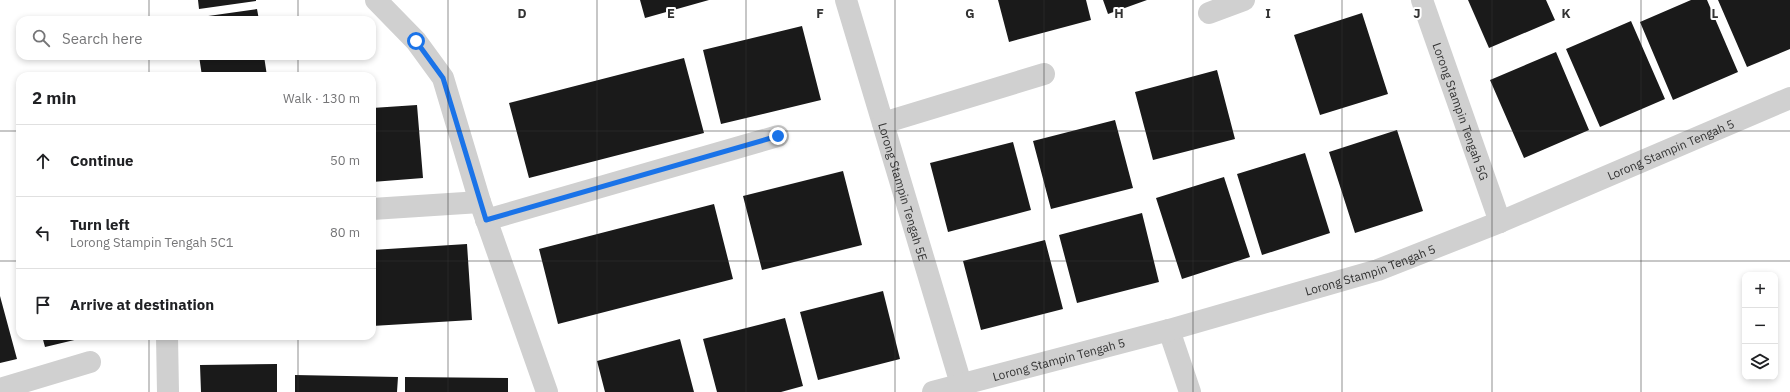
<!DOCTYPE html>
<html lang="en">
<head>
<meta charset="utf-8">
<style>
  :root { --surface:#fff; --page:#f2f2f2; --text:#202124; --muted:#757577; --line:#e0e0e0 }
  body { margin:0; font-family:"IBM Plex Sans",sans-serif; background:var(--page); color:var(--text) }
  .controls { position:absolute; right:12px; bottom:12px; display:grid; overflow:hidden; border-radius:8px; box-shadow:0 2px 6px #0003 }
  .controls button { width:36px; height:36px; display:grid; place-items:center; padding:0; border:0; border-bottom:1px solid var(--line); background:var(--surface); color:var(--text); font:20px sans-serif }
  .stop { position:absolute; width:12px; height:12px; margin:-9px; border:3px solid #1a73e8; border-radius:50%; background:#fff }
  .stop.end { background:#1a73e8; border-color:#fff; box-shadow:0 1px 4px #0008 }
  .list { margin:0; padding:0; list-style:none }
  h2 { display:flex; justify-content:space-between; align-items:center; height:52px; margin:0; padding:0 16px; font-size:17px }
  h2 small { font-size:13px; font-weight:400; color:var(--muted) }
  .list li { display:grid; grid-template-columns:26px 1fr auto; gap:12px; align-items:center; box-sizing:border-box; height:72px; padding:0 16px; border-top:1px solid var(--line) }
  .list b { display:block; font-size:15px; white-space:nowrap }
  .list p { margin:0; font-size:13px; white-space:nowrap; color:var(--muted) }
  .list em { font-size:13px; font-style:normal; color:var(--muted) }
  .icon { flex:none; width:22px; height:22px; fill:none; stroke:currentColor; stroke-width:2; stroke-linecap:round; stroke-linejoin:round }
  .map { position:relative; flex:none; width:1790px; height:392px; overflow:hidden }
  .search { position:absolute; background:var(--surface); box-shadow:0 2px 6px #0003; left:16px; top:16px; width:360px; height:44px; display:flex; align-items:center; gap:10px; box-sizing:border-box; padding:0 14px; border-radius:12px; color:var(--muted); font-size:15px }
  .panel { position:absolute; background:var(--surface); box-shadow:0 2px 6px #0003; left:16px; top:72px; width:360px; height:268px; border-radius:12px }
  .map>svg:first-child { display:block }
  .building { fill:#1a1a1a }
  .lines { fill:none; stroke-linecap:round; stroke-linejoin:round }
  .minor { stroke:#d0d0d0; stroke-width:22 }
  .route { stroke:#1a73e8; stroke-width:5 }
  .grid { fill:none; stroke:#333; stroke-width:1; stroke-opacity:0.55 }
  .labels { text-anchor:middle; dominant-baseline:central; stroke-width:4; stroke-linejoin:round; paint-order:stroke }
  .street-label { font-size:12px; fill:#333; stroke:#fff }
  .grid-label { font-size:13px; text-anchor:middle; font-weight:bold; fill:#333; stroke:#fff; stroke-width:4; stroke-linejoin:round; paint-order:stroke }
</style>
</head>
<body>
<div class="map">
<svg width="1790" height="392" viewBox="0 0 1790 392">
  <rect width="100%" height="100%" fill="#fff"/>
  <path class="building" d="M 198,0 L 256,0 L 256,1 L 199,9 Z
    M 640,0 L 709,0 L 645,18 Z
    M 998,0 L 1086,0 L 1091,20 L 1009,42 Z
    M 1103,0 L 1147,0 L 1108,14 Z
    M 1468,0 L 1546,0 L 1555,20 L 1489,48 Z
    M 1691,0 L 1707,0 L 1738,72 L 1673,100 L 1640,22 Z
    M 1718,0 L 1790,0 L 1790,49 L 1747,67 Z
    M 257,9 L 259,20 L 195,20 L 194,18 Z
    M 1362,13 L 1388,94 L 1320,115 L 1294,35 Z
    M 1631,21 L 1665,99 L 1600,127 L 1566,49 Z
    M 802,26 L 821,100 L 721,124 L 703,50 Z
    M 1556,52 L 1589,130 L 1524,158 L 1490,80 Z
    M 199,56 L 264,56 L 267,76 L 202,76 Z
    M 684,58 L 704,133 L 529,178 L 509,103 Z
    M 1217,70 L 1235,139 L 1153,160 L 1135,92 Z
    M 417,105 L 423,178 L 372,182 L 372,108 Z
    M 1115,120 L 1133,188 L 1051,209 L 1033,141 Z
    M 1397,130 L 1423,211 L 1355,233 L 1329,152 Z
    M 1013,142 L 1031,210 L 948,232 L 930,163 Z
    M 1305,153 L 1330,233 L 1262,255 L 1237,174 Z
    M 843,171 L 862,245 L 762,270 L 743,196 Z
    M 1224,177 L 1250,257 L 1182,279 L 1156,198 Z
    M 714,204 L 733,279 L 558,324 L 539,249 Z
    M 1142,213 L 1159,282 L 1077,303 L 1059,235 Z
    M 1045,240 L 1063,309 L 981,330 L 963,261 Z
    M 467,244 L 472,320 L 372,326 L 372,250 Z
    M 883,291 L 900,359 L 818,380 L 800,312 Z
    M 0,296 L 17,359 L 0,363 Z
    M 785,318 L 803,386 L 781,392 L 717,392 L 703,339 Z
    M 42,336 L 87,336 L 87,337 L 45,347 Z
    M 680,339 L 694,392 L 605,392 L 597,361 Z
    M 277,364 L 277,392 L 201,392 L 200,365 Z
    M 295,375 L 398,377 L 397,392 L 295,392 Z
    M 405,377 L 508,378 L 508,392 L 405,392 Z"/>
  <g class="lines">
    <g class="minor">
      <path d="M 376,0 L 416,41 L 443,78 L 480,202 L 547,392"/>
      <path id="s1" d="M 846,0 L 961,384"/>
      <path id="s2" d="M 1422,0 L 1500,222"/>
      <path d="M 1209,13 L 1244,0"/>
      <path d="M 883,123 L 1044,74"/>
      <path d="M 372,209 L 480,202"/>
      <path d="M 486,220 L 778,136"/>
      <path d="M 1169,330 L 1190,392"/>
      <path d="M 167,336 L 168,392"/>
      <path d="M 0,389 L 90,362"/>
      <path id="s3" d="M 933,392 L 1169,330 L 1378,270 L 1500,222 L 1790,98"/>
    </g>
  </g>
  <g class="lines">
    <path class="route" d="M 416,41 L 443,78 L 486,220 L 778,136"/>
  </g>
  <path class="grid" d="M 149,0 L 149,20M 298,0 L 298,20M 448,0 L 448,392M 597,0 L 597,392M 746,0 L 746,392M 895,0 L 895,392M 1044,0 L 1044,392M 1193,0 L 1193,392M 1342,0 L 1342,392M 1492,0 L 1492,392M 1641,0 L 1641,392M 149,56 L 149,76M 298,56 L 298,76M 0,131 L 20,131M 372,131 L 1790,131M 0,261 L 20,261M 372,261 L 1790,261M 149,336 L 149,392M 298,336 L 298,392"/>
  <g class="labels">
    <g class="street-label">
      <text stroke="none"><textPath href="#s2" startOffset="118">Lorong Stampin Tengah 5G</textPath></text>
      <text stroke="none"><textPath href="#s3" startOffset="778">Lorong Stampin Tengah 5</textPath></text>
      <text stroke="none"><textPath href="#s1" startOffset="200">Lorong Stampin Tengah 5E</textPath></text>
      <text stroke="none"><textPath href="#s3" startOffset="454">Lorong Stampin Tengah 5</textPath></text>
      <text stroke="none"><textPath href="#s3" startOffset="130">Lorong Stampin Tengah 5</textPath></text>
    </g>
  </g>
  <g class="grid-label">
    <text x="522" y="18">D</text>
    <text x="671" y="18">E</text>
    <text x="820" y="18">F</text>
    <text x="970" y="18">G</text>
    <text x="1119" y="18">H</text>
    <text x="1268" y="18">I</text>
    <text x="1417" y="18">J</text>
    <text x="1566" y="18">K</text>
    <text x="1715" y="18">L</text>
  </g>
</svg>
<div class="controls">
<button>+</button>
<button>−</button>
<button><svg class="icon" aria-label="layers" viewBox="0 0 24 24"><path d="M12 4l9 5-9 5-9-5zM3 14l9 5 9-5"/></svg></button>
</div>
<div class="stop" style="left:416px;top:41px"></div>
<div class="stop end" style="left:778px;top:136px"></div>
<div class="search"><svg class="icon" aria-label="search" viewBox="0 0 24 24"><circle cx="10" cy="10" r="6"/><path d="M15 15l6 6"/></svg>Search here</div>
<section class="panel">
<h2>2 min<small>Walk · 130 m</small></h2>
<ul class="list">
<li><svg class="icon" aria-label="ahead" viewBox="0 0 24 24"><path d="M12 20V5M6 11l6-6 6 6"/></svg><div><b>Continue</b></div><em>50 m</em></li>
<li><svg class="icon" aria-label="left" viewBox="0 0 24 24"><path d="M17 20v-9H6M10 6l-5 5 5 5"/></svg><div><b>Turn left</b><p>Lorong Stampin Tengah 5C1</p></div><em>80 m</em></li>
<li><svg class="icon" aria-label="arrive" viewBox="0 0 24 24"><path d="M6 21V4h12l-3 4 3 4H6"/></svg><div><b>Arrive at destination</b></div></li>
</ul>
</section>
</div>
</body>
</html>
